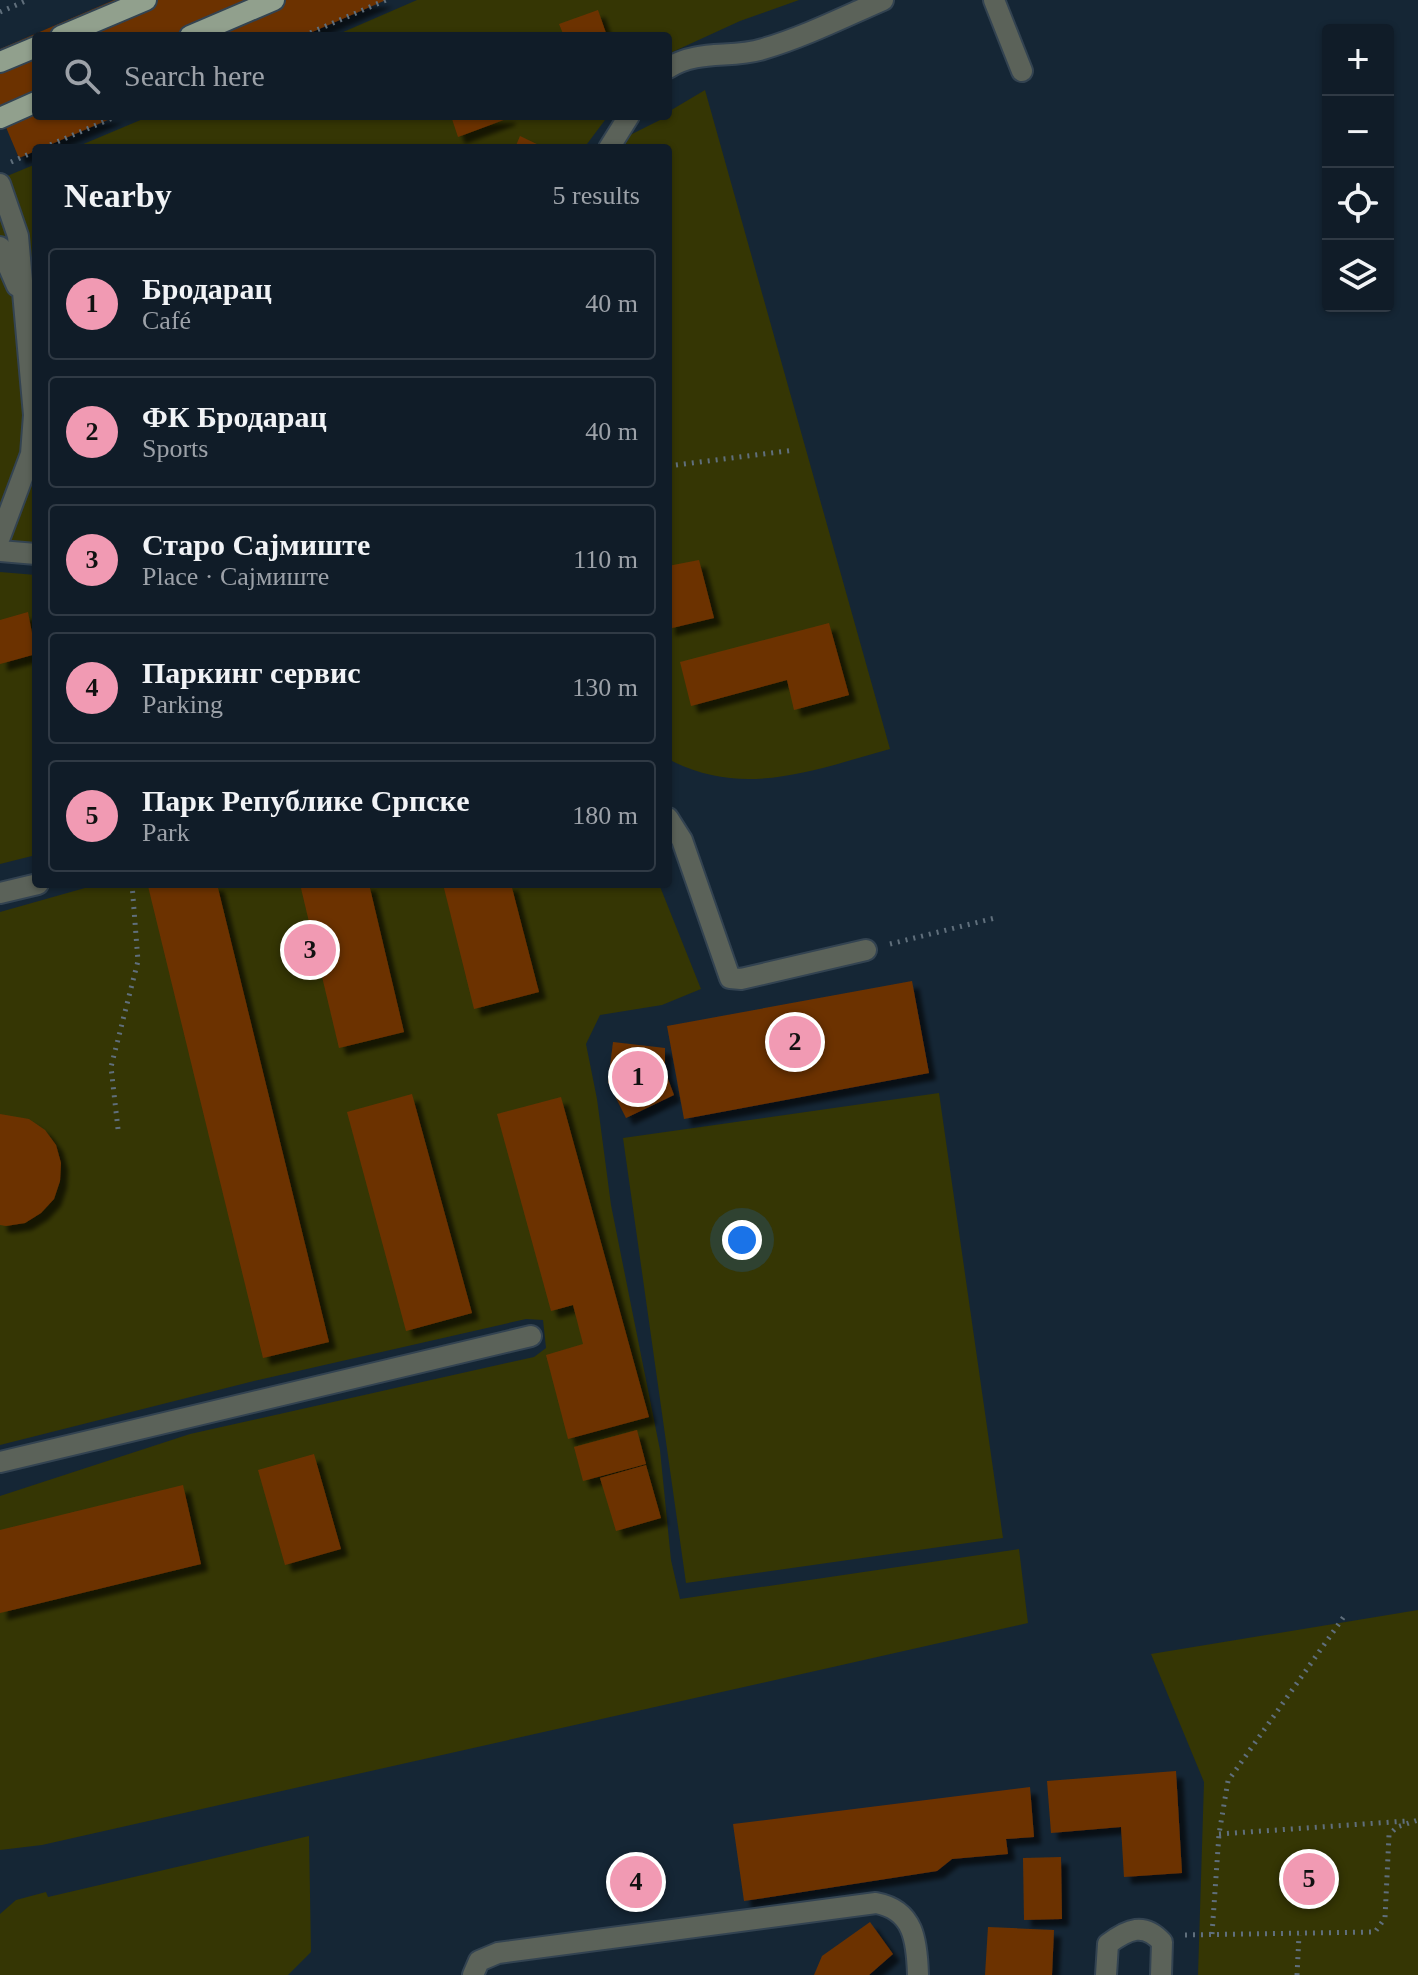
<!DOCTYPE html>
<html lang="en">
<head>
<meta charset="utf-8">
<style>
  :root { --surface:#101c28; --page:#192530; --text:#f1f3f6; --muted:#9ca1a8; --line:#303a45; --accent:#f19ab3 }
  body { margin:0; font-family:Georgia,serif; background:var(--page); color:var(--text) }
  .controls { position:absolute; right:24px; top:24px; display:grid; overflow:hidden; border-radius:8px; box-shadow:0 2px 6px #0004 }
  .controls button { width:72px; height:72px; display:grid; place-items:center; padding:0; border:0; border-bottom:2px solid var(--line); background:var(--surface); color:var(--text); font:40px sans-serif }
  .you { position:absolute; left:742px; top:1240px; width:28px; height:28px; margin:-20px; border:6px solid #fff; border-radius:50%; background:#1a73e8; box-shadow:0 0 0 12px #1a73e833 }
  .badge { display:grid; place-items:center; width:52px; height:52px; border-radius:50%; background:var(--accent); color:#111; font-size:26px; font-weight:700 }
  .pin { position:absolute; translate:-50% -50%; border:4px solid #fff; box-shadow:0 2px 8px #0006 }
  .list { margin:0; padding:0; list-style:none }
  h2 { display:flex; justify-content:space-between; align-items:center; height:104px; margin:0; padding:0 32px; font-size:34px }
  h2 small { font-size:26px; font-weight:400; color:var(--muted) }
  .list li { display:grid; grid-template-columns:52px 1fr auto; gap:24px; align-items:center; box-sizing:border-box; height:112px; margin:0 16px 16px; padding:0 16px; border:2px solid var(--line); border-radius:8px }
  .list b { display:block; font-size:30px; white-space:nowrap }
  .list p { margin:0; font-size:26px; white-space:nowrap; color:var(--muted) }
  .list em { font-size:26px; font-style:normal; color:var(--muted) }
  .icon { flex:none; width:44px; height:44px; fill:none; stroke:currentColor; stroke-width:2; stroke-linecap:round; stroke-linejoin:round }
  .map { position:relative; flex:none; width:1418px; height:1975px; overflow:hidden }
  .search { position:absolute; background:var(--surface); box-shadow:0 2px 6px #0004; left:32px; top:32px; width:640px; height:88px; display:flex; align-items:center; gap:20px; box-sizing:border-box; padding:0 28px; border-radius:8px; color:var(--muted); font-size:30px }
  .panel { position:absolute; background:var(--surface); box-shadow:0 2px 6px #0004; left:32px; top:144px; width:640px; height:744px; border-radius:8px }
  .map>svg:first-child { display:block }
  .green { fill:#353604 }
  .building { fill:#6c3206; filter:url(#shadow) }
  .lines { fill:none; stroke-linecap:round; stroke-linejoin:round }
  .minor-casing { stroke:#334351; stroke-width:24 }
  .major-casing { stroke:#334351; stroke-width:24 }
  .path { stroke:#606f7c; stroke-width:5; stroke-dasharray:2 6; stroke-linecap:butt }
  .minor { stroke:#5b6259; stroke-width:20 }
  .major { stroke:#91a08d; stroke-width:20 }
</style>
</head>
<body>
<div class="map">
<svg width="1418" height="1975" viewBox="0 0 1418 1975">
  <defs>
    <filter id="shadow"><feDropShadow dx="7" dy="7" stdDeviation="2" flood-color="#0009"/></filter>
  </defs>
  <rect width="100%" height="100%" fill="#152635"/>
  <path class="green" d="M 417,0 L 799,0 L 740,21 L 668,54 L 668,36 L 334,36 Z
    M 705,90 L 890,749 C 814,770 743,799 668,759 L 668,148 L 623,148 L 630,135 L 668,116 L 668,112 Z
    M 150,116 L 608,116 L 584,148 L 74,148 Z
    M 36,164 L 36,543 L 0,541 L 0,179 Z
    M 0,572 L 36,575 L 36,855 L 0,864 Z
    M 99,884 L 659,884 L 701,989 L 662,1005 L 600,1015 L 586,1044 L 597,1099 L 611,1205 L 660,1450 L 671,1560 L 680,1599 L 1019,1549 L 1028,1623 L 42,1845 L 0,1850 L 0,1496 L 190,1434 L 534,1357 L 546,1348 L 543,1320 L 526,1319 L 254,1381 L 0,1445 L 0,912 Z
    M 939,1093 L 1003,1538 L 686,1583 L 623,1138 Z
    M 1418,1610 L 1418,1975 L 1198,1975 L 1204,1782 L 1151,1654 Z
    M 309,1836 L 311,1952 L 288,1975 L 0,1975 L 0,1914 L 16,1900 L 46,1892 L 48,1897 Z"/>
  <path class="building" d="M 114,0 L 386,0 L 303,36 L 36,36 L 36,116 L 117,116 L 19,158 L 0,113 L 0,49 Z
    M 598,10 L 607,36 L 564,36 L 559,24 Z
    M 451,116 L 508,116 L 509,118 L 458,137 Z
    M 520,136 L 545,148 L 515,148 Z
    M 699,560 L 714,618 L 668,629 L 668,566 Z
    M 28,612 L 36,654 L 0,664 L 0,620 Z
    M 829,623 L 849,695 L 794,710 L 787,680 L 691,706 L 680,662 Z
    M 155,884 L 217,884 L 329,1342 L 263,1358 L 148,886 Z
    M 300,884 L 369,884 L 404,1032 L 339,1048 Z
    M 443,884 L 511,884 L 539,992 L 474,1009 Z
    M 912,981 L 929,1073 L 684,1119 L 667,1026 Z
    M 613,1042 L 665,1048 L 665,1071 L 674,1095 L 626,1118 L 608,1082 Z
    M 412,1094 L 472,1313 L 406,1331 L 347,1112 Z
    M 561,1097 L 649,1417 L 568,1439 L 546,1355 L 583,1344 L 573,1305 L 551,1311 L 497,1114 Z
    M 0,1114 L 29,1119 L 45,1130 L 56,1145 L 61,1163 L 60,1181 L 54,1199 L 41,1213 L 25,1223 L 6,1226 L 0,1225 Z
    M 637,1430 L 646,1464 L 583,1481 L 574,1447 Z
    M 314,1454 L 341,1549 L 285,1565 L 258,1470 Z
    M 646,1465 L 661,1518 L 616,1531 L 600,1478 Z
    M 183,1485 L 201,1564 L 0,1613 L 0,1530 Z
    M 1176,1771 L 1182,1873 L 1124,1877 L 1121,1827 L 1051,1833 L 1047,1781 Z
    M 1030,1787 L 1034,1837 L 1006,1839 L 1008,1854 L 952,1859 L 937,1871 L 744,1901 L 733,1824 Z
    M 1061,1857 L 1062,1919 L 1024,1920 L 1023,1858 Z
    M 870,1922 L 893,1954 L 869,1975 L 814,1975 L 822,1956 Z
    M 988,1927 L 1054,1930 L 1052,1975 L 985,1975 Z"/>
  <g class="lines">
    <defs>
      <path id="minor" d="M 994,0 L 1022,71
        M 668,68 C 698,49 731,59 763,49 C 804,37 844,17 883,0
        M 609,148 L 629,116
        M 0,184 L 18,236 L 34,415 L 31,454 L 0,537
        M 0,247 L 17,286
        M 0,551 L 36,554
        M 668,818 L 682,840 L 730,978 L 741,979 L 866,950
        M 0,893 L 38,884
        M 0,1462 L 531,1336
        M 473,1975 L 479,1961 L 498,1953 L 876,1903 C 914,1910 917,1941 918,1975
        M 1106,1975 L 1108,1944 C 1128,1929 1144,1922 1162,1942 L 1161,1975"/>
      <path id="major" d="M 61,36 L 146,0
        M 190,36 L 274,0
        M 0,62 L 36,47
        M 0,118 L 36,102"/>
    </defs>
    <use href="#minor" class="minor-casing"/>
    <use href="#major" class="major-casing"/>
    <path class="path" d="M 0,12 L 28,0
      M 303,36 L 386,0
      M 43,148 L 117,116
      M 11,162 L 36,151
      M 668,466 L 795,450
      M 890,944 L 995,918
      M 118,1129 L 111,1067 L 138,961 L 132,884
      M 1219,1834 L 1407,1821
      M 1212,1934 L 1219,1834 L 1228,1781 L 1345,1615
      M 1185,1935 L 1375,1932 L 1385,1918 L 1389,1835 L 1397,1827 L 1418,1820
      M 1297,1975 L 1299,1935"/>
    <use href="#minor" class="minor"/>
    <use href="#major" class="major"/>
  </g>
</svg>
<div class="controls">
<button>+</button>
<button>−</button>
<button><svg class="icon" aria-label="locate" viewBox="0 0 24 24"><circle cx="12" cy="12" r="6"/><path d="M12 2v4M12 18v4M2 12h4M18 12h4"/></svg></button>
<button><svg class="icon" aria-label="layers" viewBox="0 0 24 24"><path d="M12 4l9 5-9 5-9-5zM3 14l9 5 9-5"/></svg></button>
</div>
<div class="you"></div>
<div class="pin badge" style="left:638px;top:1077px">1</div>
<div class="pin badge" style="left:795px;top:1042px">2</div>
<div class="pin badge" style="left:310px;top:950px">3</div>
<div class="pin badge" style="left:636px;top:1882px">4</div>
<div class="pin badge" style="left:1309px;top:1879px">5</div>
<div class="search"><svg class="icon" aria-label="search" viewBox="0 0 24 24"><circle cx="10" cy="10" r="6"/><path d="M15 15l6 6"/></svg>Search here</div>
<section class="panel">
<h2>Nearby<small>5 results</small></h2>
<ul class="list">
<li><span class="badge">1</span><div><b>Бродарац</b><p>Café</p></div><em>40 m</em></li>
<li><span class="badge">2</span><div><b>ФК Бродарац</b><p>Sports</p></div><em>40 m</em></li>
<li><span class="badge">3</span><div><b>Старо Сајмиште</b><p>Place · Сајмиште</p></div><em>110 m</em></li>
<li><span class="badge">4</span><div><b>Паркинг сервис</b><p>Parking</p></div><em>130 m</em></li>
<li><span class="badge">5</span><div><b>Парк Републике Српске</b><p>Park</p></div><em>180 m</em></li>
</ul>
</section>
</div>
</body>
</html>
